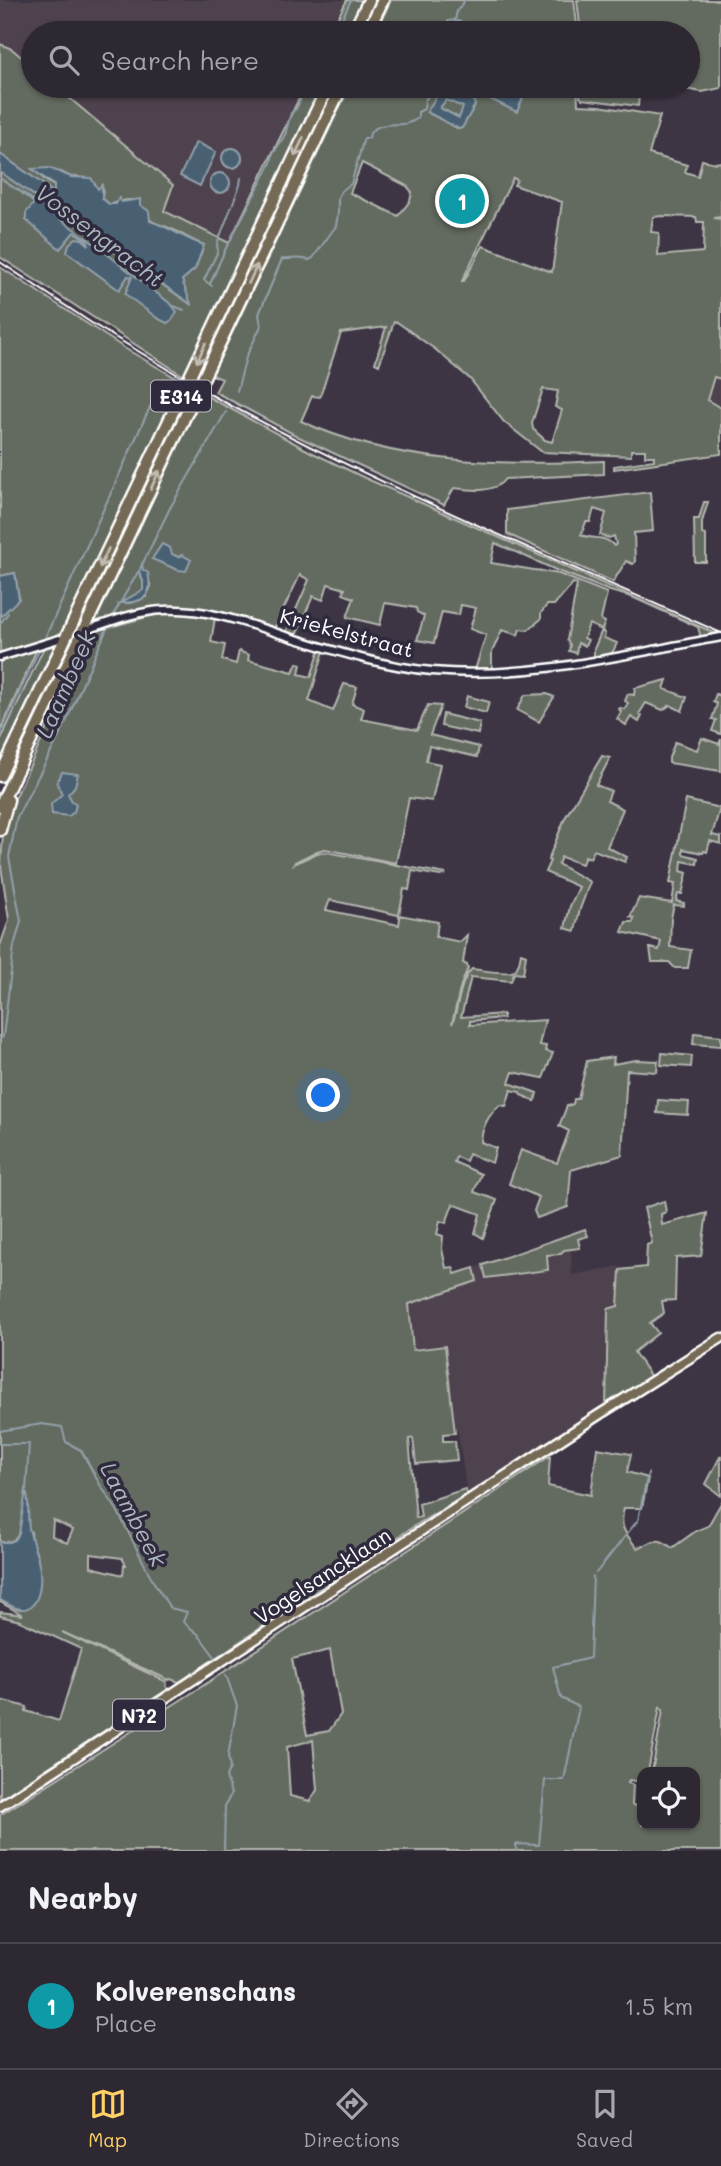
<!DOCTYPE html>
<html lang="en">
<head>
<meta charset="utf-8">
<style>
  :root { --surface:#2e2833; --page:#36303b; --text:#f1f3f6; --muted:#a7a6ac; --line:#49444e; --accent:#ffd166 }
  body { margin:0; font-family:Mali,sans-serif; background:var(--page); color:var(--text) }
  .controls { position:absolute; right:21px; bottom:21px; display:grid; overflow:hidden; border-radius:14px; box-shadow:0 2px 5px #0004 }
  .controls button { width:63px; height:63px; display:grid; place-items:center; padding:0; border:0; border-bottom:2px solid var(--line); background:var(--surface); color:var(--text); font:35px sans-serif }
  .you { position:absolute; left:324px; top:1096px; width:24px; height:24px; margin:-18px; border:5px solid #fff; border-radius:50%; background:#1a73e8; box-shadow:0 0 0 10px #1a73e833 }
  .badge { display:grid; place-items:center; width:46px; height:46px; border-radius:50%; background:var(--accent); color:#fff; font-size:23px; font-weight:700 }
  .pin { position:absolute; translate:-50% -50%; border:4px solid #fff; box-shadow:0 2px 7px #0006 }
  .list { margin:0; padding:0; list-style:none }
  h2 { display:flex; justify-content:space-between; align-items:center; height:91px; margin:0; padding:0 28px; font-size:30px }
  h2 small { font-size:23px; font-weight:400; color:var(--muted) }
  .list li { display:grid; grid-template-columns:46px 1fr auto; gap:21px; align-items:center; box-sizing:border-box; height:126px; padding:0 28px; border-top:2px solid var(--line) }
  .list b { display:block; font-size:26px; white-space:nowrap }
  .list p { margin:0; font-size:23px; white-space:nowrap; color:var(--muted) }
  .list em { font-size:23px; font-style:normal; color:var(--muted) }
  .icon { flex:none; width:38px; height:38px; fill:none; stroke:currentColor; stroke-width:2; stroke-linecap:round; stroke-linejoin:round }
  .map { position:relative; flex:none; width:721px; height:1851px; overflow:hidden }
  .search { position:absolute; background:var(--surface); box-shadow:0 2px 5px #0004; left:21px; right:21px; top:21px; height:77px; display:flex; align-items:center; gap:18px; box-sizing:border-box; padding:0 24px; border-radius:38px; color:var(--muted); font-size:26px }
  .sheet { height:217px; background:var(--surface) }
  nav { display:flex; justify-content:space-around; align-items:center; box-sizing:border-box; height:98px; border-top:2px solid var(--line); background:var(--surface); font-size:19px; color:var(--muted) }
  nav a { display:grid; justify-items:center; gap:4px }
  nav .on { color:var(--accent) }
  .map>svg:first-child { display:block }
  .built { fill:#4e424d }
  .green { fill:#646b5f; stroke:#b2b5af; stroke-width:2; fill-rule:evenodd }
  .water { fill:#496073; stroke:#92a0ab; stroke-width:2; fill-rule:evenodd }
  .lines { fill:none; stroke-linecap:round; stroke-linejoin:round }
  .stream { stroke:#92a0ab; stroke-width:2 }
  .tertiary-casing { stroke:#fff; stroke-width:11 }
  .primary-casing { stroke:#fff; stroke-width:13 }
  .motorway-casing { stroke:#fff; stroke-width:15 }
  .tertiary { stroke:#2f2a3d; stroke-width:6 }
  .primary { stroke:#756a55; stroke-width:8 }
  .motorway { stroke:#756a55; stroke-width:10 }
  .rail { stroke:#fff; stroke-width:2 }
  .oneway { stroke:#c1bcb2 }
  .labels { text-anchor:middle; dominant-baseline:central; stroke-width:7; stroke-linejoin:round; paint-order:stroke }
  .shield { fill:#2f2a3d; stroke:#c1bfc5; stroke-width:2 }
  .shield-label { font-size:19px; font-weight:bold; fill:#fff }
  .street-label { font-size:21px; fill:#fff; stroke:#2f2a3d }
  .water-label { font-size:23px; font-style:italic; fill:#adb7c0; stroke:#2f2a3d }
</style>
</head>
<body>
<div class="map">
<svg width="721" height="1851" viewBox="0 0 721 1851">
  <rect width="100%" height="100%" fill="#3d3544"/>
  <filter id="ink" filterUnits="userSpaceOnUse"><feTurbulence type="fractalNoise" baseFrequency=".0143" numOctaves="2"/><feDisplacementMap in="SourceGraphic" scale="14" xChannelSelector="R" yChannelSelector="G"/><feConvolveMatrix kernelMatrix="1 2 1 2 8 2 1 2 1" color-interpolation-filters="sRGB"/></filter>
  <g filter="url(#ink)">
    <path class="built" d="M 0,0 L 347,0 L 330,33 L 33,33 L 33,67 L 12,49 L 0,44 Z
      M 55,86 L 305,86 L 229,243 L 164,210 L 172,185 Z
      M 715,377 L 721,379 L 721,408 L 707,401 Z
      M 571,1249 L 572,1275 L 619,1266 L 620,1270 L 618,1307 L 608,1309 L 606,1406 L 467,1494 L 458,1431 L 454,1431 L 445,1346 L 413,1350 L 409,1304 L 476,1281 L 474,1268 L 483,1265 L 486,1278 L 548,1271 L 547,1255 L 560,1254 L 564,1250 Z"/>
    <path class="green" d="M 347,0 L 363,0 L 347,33 L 330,33 Z
      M 391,0 L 574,0 L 578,33 L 487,33 L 488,32 L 450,27 L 451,33 L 375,33 Z
      M 577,0 L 721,0 L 721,88 L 702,92 L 673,87 L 688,86 L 688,33 L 679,33 L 680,26 L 648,24 L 646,33 L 581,33 Z
      M 0,44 L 12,49 L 33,67 L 33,86 L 55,86 L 173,185 L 164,211 L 229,243 L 305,86 L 322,86 L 184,376 L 0,257 L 0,172 L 189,303 L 182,280 L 195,269 L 204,245 C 191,240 181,233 169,228 C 163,225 154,224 149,219 C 142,213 141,201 130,200 C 123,199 116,204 109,204 L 102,198 L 103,189 L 101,186 L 99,190 L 77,176 L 71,177 L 61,172 L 33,169 L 46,181 L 54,186 L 54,191 L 52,193 L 47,187 L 0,154 Z
      M 350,86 L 452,86 L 464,91 L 466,86 L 473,86 L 471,91 L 523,98 L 492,86 L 577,86 L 578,105 L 599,106 L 660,116 L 649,154 L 687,165 L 685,172 L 698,176 L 702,160 L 716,163 L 721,162 L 721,217 L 714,218 L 721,219 L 721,379 L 714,377 L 707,400 L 721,408 L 721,454 L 614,469 L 614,466 L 654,460 L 654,456 L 645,456 L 645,450 L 631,450 L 631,456 L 542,452 L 504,422 L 470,379 L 436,350 L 397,322 L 394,322 L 379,365 L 375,363 L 386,327 L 341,333 L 320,397 L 312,396 L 301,421 C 394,464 503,466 604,461 L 604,474 L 505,479 C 494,494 470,490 454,488 L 444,505 L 299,437 L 215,392 L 222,379 L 212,375 ZM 442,87 L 475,105 L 462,128 L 459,129 L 427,112 ZM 362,163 L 407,186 L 412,192 L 410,201 L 398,216 L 350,193 ZM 513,178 L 517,180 L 514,185 L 562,202 L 552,272 L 483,246 L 464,281 L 462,281 ZM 662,216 L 696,217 L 697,222 L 704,222 L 703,252 L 658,256 L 659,233 L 651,232 L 653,217 ZM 543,389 L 558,391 L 555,407 L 562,410 L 552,442 L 545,440 L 533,429 L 532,423 Z
      M 581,86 L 640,86 L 638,106 L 582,99 L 580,97 Z
      M 446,100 L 464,107 L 459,118 L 440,108 Z
      M 0,267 L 126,349 L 183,382 L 61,634 L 0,654 L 0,617 L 19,598 L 15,573 L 0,576 Z
      M 203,394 L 311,452 L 365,478 L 719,635 L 701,638 L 698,627 L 632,597 L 610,591 L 556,570 L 495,543 L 491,563 L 559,574 L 607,593 L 601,620 L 605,622 L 602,630 L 605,634 L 604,638 L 617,643 C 611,658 608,656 594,659 L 594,649 L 602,630 L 589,624 L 584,638 L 588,640 L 585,646 L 578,643 L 576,653 L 569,651 L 570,645 L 567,640 L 577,584 L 573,583 L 554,605 L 547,605 L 541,613 L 541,619 L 528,630 L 520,629 L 518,635 L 502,630 L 492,652 L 492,669 L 475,670 L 486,635 L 470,629 L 476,608 L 461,605 L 459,615 L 442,612 L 434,643 L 417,640 L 424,616 L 417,612 L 416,608 L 385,603 L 380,625 L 347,617 L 354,598 L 343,594 L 345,589 L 328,584 L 323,600 L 313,596 L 296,635 L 286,632 L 309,580 L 300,575 L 274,629 C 236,617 198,603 157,607 C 136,609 114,618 94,624 ZM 142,569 L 151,586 L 146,597 L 130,603 L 121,603 L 143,590 L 143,581 L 139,572 Z
      M 650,492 L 653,531 L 634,533 L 635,562 L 633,564 L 626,561 L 613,582 L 507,534 L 507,510 ZM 594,509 L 606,513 L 600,535 L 609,538 L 614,536 L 616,544 L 614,546 C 606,535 593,540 581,535 L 586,522 L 590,522 Z
      M 704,502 L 708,502 L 702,522 L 702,534 L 706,535 L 706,562 L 695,562 L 694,519 L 699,519 Z
      M 174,613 L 215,618 L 211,642 L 225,645 L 222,660 L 236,664 L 239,651 L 249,655 L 248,660 L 293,672 L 297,663 L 301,664 L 299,674 L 311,677 L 320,649 L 324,651 L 309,701 L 333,711 L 344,684 L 357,687 L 352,704 L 364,709 L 361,719 L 417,730 L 428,705 L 441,706 L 430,735 L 479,747 L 477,757 L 429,746 L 426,761 L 440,764 L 432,801 L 409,798 L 396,863 L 325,849 L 317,851 L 295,862 L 294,864 L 317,853 L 326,852 L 446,874 L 440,876 L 412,871 L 409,890 L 404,889 L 399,915 L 438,922 L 436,937 L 460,942 L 467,935 L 463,963 L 467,965 L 468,968 L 461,985 L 452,1024 C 459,1008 458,983 472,969 C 482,970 507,975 514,971 C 519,968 520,958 521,953 L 526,955 L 523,974 L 514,973 L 511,981 L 471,977 L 461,1017 L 503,1014 L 503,1018 L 470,1021 L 470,1025 L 545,1020 L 539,1045 L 546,1046 L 545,1051 L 553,1053 L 543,1078 L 513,1072 L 509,1083 L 537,1093 L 535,1101 L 521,1095 L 520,1092 L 511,1090 L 506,1106 L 500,1105 C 488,1115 482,1127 481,1142 L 496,1148 L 492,1163 L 469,1154 L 466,1161 L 456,1157 L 454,1162 L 481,1174 L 474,1192 L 497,1200 L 483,1238 L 475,1233 L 480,1214 L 453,1204 L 446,1223 L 440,1221 L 437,1234 L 443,1236 L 442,1249 L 446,1268 L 453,1267 L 455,1274 L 474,1268 L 477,1281 L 409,1304 L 413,1350 L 445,1346 L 455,1433 L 443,1434 L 443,1441 L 455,1441 L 457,1460 L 416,1464 L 413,1438 L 409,1439 L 416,1518 L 421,1517 L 419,1504 L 465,1489 L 467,1494 L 416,1525 L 179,1682 L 170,1679 L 169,1680 L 62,1632 L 167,1682 L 166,1685 L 168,1689 L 0,1799 L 0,1700 L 27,1707 L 26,1711 L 59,1721 L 81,1649 L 20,1621 L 0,1616 L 0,1612 L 23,1615 L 0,1602 L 0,1600 L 18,1609 L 38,1558 L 32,1542 L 31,1532 L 19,1534 C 14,1542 9,1542 0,1542 L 0,946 L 9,920 L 1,866 L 3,831 L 6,818 L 91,632 L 155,615 ZM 330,900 L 398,915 L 400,918 L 399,925 L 326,910 ZM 53,1520 L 73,1530 L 67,1543 L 52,1536 ZM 91,1554 L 122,1558 L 126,1565 L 124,1565 L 123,1575 L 91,1567 Z
      M 57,642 L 24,716 L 0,763 L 0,741 L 45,645 Z
      M 37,649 L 0,731 L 0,661 Z
      M 667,680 L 664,689 L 687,697 L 682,711 L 670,705 L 663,710 L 646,703 L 639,714 L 642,716 L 639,722 L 631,717 L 626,725 L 617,719 L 621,712 L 619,709 L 620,708 L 625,709 L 628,703 L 625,701 L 628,694 L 634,695 L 635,688 Z
      M 547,694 L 554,697 L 539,722 L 517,710 L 525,695 Z
      M 716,694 L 721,696 L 721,734 L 712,731 L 716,720 L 712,719 L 717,704 L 713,702 Z
      M 467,696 L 489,702 L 486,713 L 464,707 Z
      M 443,714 L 480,723 L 478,734 L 441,726 Z
      M 702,738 L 719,744 L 721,739 L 721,771 L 669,763 L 669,758 L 675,742 L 697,750 Z
      M 602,756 L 610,758 L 596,785 L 611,791 L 607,801 L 623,809 L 607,847 L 627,857 L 625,862 L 594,850 L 590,858 L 585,856 L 582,864 L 561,857 L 558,864 L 590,882 L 580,909 L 575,931 L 565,928 L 570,906 L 579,887 L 545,872 L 550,861 L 548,860 L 565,818 Z
      M 686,800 L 720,808 L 712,835 L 721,837 L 721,844 L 710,841 L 707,852 L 704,851 L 703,853 L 683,849 L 683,854 L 698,858 L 697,864 L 682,861 L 681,871 L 687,873 L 682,894 L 678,894 L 676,901 L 684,903 L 684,906 L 674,905 L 671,918 L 670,947 L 691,950 L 688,968 L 675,968 L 669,962 L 652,962 L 650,948 L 659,950 L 661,941 L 622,932 L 626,922 L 633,922 L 634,918 L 630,917 L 639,898 L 672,903 L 675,884 L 670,883 Z
      M 694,1033 L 721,1036 L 721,1046 L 693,1044 Z
      M 662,1053 L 692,1056 L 691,1067 L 661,1065 Z
      M 614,1057 L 613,1064 L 636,1060 L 658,1061 L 657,1072 L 627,1070 L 622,1155 L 571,1170 L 568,1207 L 537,1218 L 534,1211 L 539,1197 L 509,1184 L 521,1150 L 557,1163 L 569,1131 L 559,1126 L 567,1106 L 573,1104 L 574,1099 L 578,1099 L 587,1061 Z
      M 658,1100 L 689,1102 L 688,1115 L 657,1113 Z
      M 664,1201 L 666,1212 L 661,1214 L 662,1225 L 707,1213 L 701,1256 L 676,1258 L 675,1300 L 662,1301 L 664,1313 L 650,1323 L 658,1333 L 634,1352 L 651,1377 L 606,1406 L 608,1309 L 618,1306 L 620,1270 L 646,1267 L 647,1245 L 652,1243 L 644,1208 Z
      M 585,1229 L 588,1236 L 578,1239 L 580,1248 L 564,1250 L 560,1254 L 547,1255 L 548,1270 L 486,1278 L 483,1265 Z
      M 597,1448 L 631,1454 L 627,1472 L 648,1478 L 642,1508 L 624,1508 C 619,1528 625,1533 637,1548 C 654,1542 657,1535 672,1548 L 696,1531 L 708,1526 L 721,1503 L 721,1851 L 0,1851 L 0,1815 L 198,1689 L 550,1456 L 548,1486 L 591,1495 ZM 330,1650 L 341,1714 L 329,1731 L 307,1735 L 292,1659 ZM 660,1707 L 663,1710 L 652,1772 L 695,1772 L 695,1825 L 642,1825 L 642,1807 L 632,1805 L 633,1785 L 628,1783 L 629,1780 L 642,1782 L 642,1772 L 648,1772 ZM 313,1740 L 317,1790 L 310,1801 L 290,1796 L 287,1747 Z
      M 721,1455 L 721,1496 L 706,1484 Z"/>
    <path class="water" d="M 458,21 L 487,31 L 488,32 L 451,33 C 449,27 452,23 458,21 Z
      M 473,86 L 492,86 L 523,98 L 517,112 L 471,90 Z
      M 442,87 L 473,100 L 475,105 L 462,128 L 459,129 L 427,112 ZM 446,100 L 463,107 L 459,118 L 440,108 Z
      M 196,142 L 216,152 L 200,186 L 180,176 Z
      M222 158a10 10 0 1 1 20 0a10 10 0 1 1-20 0Z
      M 0,154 L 47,187 L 51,192 L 54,191 L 54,185 L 32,169 L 49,168 L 71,177 L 91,178 L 98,189 L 102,185 L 102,198 L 109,204 L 116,204 L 119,198 L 122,202 L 140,199 L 140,205 L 149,211 L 150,221 C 169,227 185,239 204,245 L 195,269 L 182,280 L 191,304 L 0,172 Z
      M210 183a10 10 0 1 1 20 0a10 10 0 1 1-20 0Z
      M 16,188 L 88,239 L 172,305 L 177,312 L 172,320 L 167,323 L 157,318 L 125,294 L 132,277 L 128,276 L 119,290 L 67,252 L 69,244 L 76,238 L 82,239 L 89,245 L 87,240 L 74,232 L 60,249 L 26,220 L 26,213 L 34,203 Z
      M 162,544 L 170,548 L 172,554 L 178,557 L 182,555 L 191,560 L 186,571 L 178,570 L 152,559 Z
      M 142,564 L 143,570 L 148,573 C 154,598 142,603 120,603 L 143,590 L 143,581 L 139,572 Z
      M 15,573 L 19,599 L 0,617 L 0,576 Z
      M 62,772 L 78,774 L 75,786 L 68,794 L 72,801 L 76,804 L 74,812 L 69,816 L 52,814 L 51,804 L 62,794 L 57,783 Z
      M 26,1490 C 30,1503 27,1515 29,1528 C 31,1539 35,1549 38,1560 C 42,1575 43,1611 20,1609 C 13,1608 6,1603 0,1600 L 0,1542 L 10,1542 L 15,1540 L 19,1534 Z"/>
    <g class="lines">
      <path class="stream" d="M 335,33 L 351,0
        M 447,33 L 448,21 L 455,20 L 457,11 L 465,0
        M 0,178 L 16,189
        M 304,259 L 309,260 L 313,258 L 336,226 L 338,213 L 338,198 L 341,191 L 351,184 L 364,138 L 369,138 L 370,133 C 383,118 404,130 418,118 L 418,112 L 424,109 L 425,100 L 437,86
        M 210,284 L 225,250 L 271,163 L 273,154 L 285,135 L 291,113 L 296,109 L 307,86
        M 212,286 L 204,280 L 218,251 L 217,244 L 240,185 L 241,178
        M 174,306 L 184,310
        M 237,391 L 246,357 L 261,326 L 259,314 L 282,259 C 290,260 296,257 303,259
        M 141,567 L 170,508 L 226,412
        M 112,617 L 138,572
        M 0,624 L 8,613
        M 45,638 L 160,385
        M 0,735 L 40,648
        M 0,1039 L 3,1037 L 14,946 L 21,921 L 9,857 L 17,817 L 62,731 L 108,626
        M 0,1431 L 42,1424 L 62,1427 L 66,1442 L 81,1450 L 99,1483 L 117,1510 L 153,1581 L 170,1608 L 187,1612 L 183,1622 L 198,1634 L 215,1657
        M 0,1444 L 29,1444 L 26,1490
        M 596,1573 L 638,1520 L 648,1473
        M 224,1851 L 225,1806 L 231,1794 L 226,1776 L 230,1768 L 228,1756 L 237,1706 L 226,1675
        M 516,1851 L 516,1844 L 539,1845 L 545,1780 L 564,1780 L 579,1707 L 561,1698 L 553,1667 L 590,1658 L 593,1576"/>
      <defs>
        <path id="tertiary" d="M 92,628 C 115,620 139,611 164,610 C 205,608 244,622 283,635 C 332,650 380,666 432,671 C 530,680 626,654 721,637
          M 0,657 L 59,639"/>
        <path id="primary" d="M 0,1806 L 597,1416 L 721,1338"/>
        <path id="motorway" d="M 353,33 L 369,0
          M 367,33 L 383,0
          M 0,776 L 328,86
          M 0,806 L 342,86
          M 0,830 L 8,800"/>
      </defs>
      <use href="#tertiary" class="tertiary-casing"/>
      <use href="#primary" class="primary-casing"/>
      <use href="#motorway" class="motorway-casing"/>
      <use href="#tertiary" class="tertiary"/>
      <use href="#primary" class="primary"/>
      <use href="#motorway" class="motorway"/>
      <path class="rail" d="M 0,262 L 93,324 L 183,378
        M 204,391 C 371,483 547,555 721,633"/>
    </g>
    <defs><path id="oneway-shaft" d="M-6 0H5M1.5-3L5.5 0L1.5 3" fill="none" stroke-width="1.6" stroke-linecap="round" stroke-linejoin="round" transform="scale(1.75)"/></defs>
    <g class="oneway">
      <use href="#oneway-shaft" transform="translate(299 147) rotate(115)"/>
      <use href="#oneway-shaft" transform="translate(253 274) rotate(-65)"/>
      <use href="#oneway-shaft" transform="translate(201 353) rotate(115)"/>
      <use href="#oneway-shaft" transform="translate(155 480) rotate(-65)"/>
      <use href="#oneway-shaft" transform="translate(104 558) rotate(115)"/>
    </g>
  </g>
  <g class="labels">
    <g class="shield">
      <rect x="151" y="380.5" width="60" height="31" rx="5"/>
      <rect x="113" y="1699.5" width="52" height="31" rx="5"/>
    </g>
    <g class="shield-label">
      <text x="181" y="396">E314</text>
      <text x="139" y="1715">N72</text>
    </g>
    <g class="street-label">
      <text transform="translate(347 632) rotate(15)">Kriekelstraat</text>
      <text transform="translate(322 1575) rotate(-33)">Vogelsancklaan</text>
    </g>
    <g class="water-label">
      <text transform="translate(100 235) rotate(37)">Vossengracht</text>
      <text transform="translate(65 684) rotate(-66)">Laambeek</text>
      <text transform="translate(134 1514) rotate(62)">Laambeek</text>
    </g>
  </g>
</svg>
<div class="controls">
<button><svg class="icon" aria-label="locate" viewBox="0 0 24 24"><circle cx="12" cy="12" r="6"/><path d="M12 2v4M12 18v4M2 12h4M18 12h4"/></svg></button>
</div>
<div class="you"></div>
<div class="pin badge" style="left:462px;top:201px;background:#0f9aa8">1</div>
<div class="search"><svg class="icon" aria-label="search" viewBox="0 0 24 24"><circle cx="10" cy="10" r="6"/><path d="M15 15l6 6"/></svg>Search here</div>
</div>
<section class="sheet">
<h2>Nearby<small></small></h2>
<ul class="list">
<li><span class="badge" style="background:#0f9aa8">1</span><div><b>Kolverenschans</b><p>Place</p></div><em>1.5 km</em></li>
</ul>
</section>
<nav>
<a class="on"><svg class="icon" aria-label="map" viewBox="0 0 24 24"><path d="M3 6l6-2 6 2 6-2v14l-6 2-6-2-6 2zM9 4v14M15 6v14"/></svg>Map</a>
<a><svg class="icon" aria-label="directions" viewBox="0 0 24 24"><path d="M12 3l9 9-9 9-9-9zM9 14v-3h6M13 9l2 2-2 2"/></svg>Directions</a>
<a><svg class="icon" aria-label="saved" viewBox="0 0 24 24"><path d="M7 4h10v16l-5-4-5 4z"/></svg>Saved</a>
</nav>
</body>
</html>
